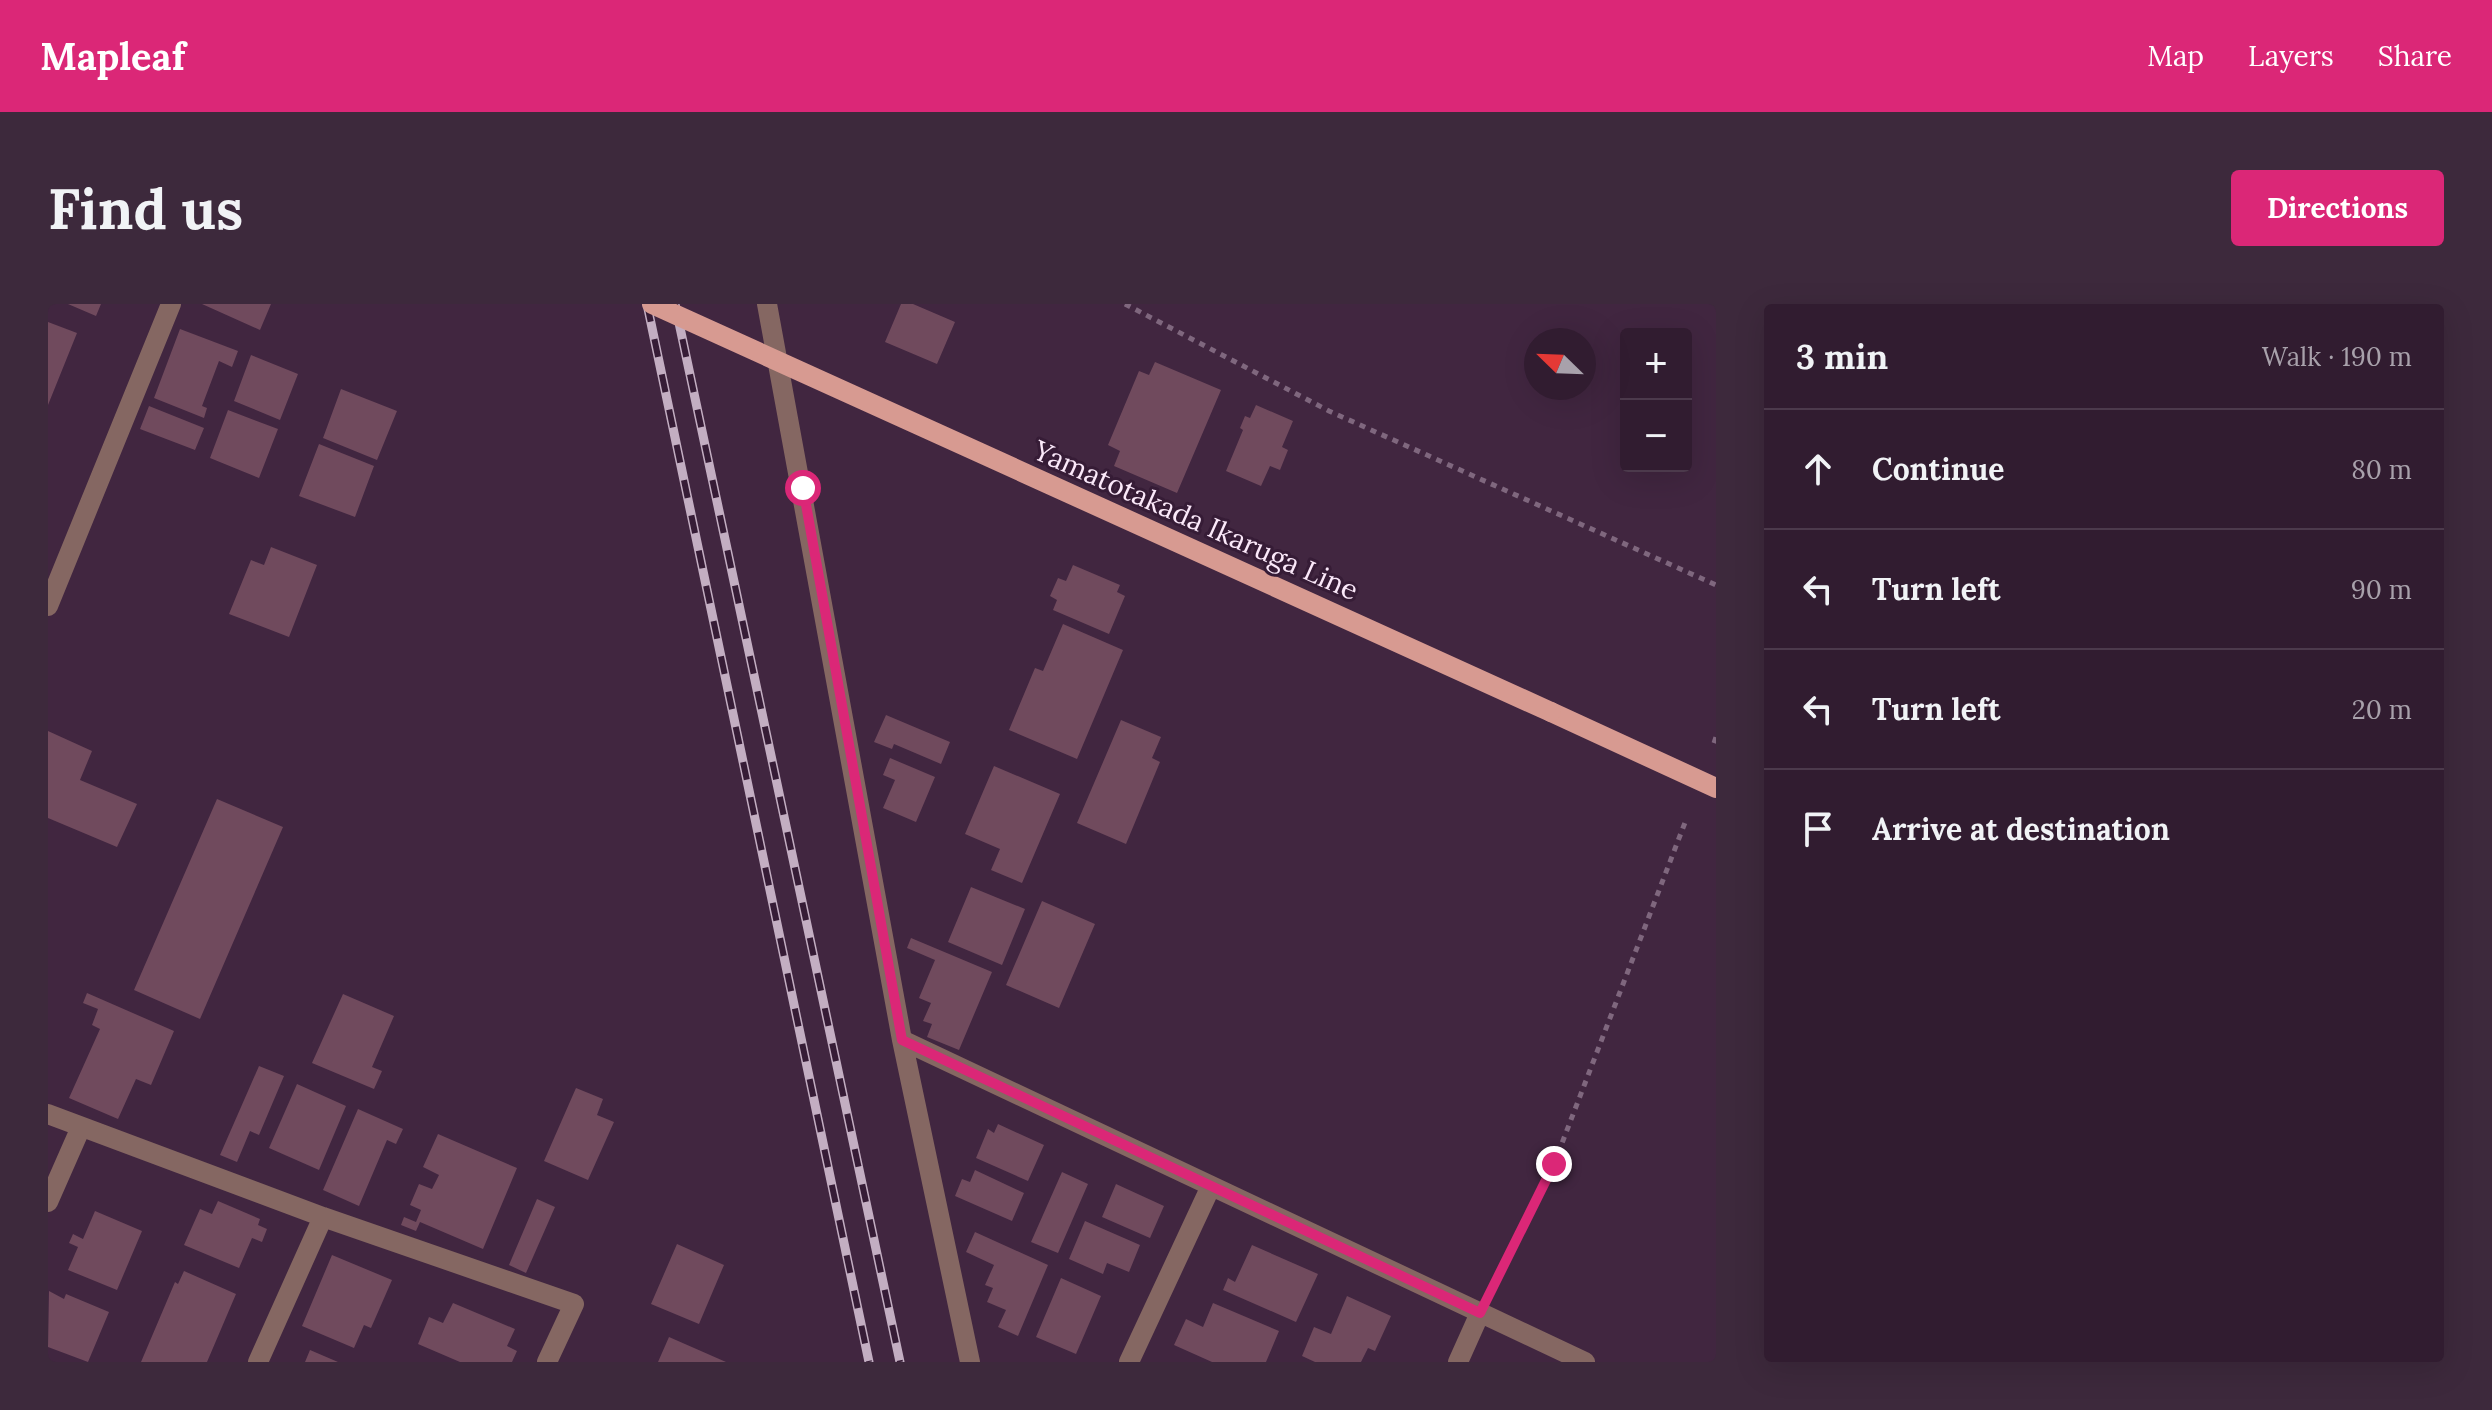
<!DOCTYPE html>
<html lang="en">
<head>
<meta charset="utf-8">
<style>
  :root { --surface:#311c30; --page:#3d293c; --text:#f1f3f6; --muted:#a8a1ab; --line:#4c3a4c; --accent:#db2777 }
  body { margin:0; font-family:Lora,serif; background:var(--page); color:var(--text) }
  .controls { position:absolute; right:24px; top:24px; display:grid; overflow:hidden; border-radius:8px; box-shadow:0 8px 32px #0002 }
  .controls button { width:72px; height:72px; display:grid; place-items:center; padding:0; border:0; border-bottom:2px solid var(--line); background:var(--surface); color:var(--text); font:40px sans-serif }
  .compass { position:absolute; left:1476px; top:24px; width:72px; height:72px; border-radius:50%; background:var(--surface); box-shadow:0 8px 32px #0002; rotate:293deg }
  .stop { position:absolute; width:24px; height:24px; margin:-18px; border:6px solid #db2777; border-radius:50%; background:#fff }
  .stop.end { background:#db2777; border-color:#fff; box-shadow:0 2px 8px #0008 }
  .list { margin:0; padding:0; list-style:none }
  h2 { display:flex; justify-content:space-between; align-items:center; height:104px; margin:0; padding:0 32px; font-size:34px }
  h2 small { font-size:26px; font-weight:400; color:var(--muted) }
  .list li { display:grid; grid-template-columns:52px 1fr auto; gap:24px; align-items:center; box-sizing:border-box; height:120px; padding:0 32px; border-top:2px solid var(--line) }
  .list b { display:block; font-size:30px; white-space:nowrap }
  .list em { font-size:26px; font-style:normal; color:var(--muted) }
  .icon { flex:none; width:44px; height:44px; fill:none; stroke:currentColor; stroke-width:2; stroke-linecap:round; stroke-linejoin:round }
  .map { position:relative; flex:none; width:1668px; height:1058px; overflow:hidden; border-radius:8px }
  header { display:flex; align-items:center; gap:48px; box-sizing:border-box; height:112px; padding:0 40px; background:var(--accent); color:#fff }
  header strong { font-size:38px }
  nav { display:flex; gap:44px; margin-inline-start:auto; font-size:28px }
  .intro { display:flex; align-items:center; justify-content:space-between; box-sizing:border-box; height:192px; padding:0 48px }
  h1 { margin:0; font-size:56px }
  .button { padding:20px 36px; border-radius:8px; background:var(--accent); color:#fff; font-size:28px; font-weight:700 }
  main { display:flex; gap:48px; padding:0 48px }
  aside { flex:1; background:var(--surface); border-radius:8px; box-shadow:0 8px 32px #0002 }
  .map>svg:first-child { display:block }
  .building { fill:#704a5d }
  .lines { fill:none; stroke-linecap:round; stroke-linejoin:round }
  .path { stroke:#7f677e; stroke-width:5; stroke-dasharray:6 6; stroke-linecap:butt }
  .minor { stroke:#856762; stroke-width:20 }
  .major { stroke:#d79a91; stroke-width:20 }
  .rail-casing { stroke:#c3aec2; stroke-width:9 }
  .rail { stroke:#361c36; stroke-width:6; stroke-dasharray:18; stroke-linecap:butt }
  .major-bridge { stroke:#d79a91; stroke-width:20 }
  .route { stroke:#db2777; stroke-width:10 }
  .labels { text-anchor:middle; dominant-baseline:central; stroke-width:6; stroke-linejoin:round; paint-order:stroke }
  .street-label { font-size:28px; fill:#fbe9fa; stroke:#361c36 }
</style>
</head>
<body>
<header>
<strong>Mapleaf</strong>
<nav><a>Map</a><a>Layers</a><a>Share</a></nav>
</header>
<div class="intro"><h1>Find us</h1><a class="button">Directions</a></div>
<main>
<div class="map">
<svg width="1668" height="1058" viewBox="0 0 1668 1058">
  <rect width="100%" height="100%" fill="#412640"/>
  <path class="building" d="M 20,0 L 53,0 L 48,12 Z
    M 154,0 L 223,0 L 212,26 Z
    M 853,0 L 865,0 L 907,18 L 889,60 L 837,38 Z
    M 0,18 L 29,29 L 0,101 Z
    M 132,25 L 190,47 L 184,63 L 171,57 L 154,102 L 159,104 L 156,114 L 106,94 Z
    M 203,51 L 250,70 L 232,116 L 186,97 Z
    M 1107,58 L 1173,86 L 1129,189 L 1066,162 L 1072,147 L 1060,141 L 1091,67 L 1101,71 Z
    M 293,85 L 349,107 L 329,156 L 275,134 Z
    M 1208,101 L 1245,117 L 1234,143 L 1240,146 L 1232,166 L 1222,162 L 1213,182 L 1178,167 L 1195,126 L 1192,124 L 1197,112 L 1202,114 Z
    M 101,102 L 156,124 L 147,146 L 92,125 Z
    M 180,106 L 230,125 L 211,174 L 162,154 Z
    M 271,140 L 326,162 L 307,213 L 251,192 Z
    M 223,243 L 269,261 L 241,333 L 181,310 L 203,256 L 216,261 Z
    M 1025,261 L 1072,281 L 1069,288 L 1077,292 L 1061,330 L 1005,306 L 1009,296 L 1002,292 L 1010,274 L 1018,277 Z
    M 1015,320 L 1075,346 L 1029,455 L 961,426 L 987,364 L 995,367 Z
    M 838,411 L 902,438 L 893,460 L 846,440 L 844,445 L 826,438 Z
    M 1073,416 L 1113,433 L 1104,454 L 1112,458 L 1078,540 L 1029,519 Z
    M 0,427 L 44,447 L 32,476 L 89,500 L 69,543 L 0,514 Z
    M 842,454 L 887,473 L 868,518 L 835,504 L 847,476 L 835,471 Z
    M 946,462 L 1012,490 L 974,579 L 943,566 L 952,545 L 917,530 Z
    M 169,495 L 235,523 L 152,715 L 86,686 Z
    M 923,583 L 977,605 L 954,661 L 900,638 Z
    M 994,597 L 1047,620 L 1011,704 L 958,681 Z
    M 863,634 L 944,668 L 911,746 L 879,733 L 884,720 L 875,717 L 883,699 L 871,694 L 887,656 L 859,644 Z
    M 39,689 L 126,727 L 103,781 L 88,775 L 70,815 L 21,794 L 52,725 L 44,721 L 50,705 L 35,699 Z
    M 295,690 L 346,712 L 324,763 L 334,767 L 326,785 L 264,759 Z
    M 211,762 L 236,772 L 211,831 L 202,827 L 189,858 L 172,851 Z
    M 249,780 L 298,802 L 271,866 L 221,844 Z
    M 528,784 L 555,795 L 549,811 L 566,818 L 540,876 L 496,857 Z
    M 310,805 L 355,825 L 348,840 L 339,836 L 311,902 L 275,886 Z
    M 950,820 L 996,841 L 980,877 L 928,854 L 940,825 L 946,829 Z
    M 390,830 L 469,864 L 435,945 L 372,918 L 368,927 L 353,921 L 356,913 L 368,918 L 373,906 L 362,901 L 371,880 L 384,885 L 391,871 L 375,863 Z
    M 927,866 L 976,889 L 964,917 L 907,892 L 914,875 L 922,878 Z
    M 1014,868 L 1040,880 L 1010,949 L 983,938 Z
    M 1068,880 L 1116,902 L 1102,934 L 1054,913 Z
    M 489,895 L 507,903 L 478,969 L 461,961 Z
    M 170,897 L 212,915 L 210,921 L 219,925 L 214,938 L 204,934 L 191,964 L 136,941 L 152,905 L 164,910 Z
    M 47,907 L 94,927 L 69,986 L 20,966 L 30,943 L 21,939 L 25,930 L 35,935 Z
    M 1037,917 L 1092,941 L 1081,968 L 1059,959 L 1055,970 L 1021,955 Z
    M 927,928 L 1000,961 L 970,1032 L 950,1023 L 958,1006 L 939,998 L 945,984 L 937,981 L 946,961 L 918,948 Z
    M 629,940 L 676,961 L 651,1020 L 603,1000 Z
    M 1204,941 L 1270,970 L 1248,1018 L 1175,986 L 1180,974 L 1187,978 Z
    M 284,951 L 344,976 L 323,1024 L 316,1021 L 306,1044 L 254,1022 Z
    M 136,967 L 188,990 L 159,1058 L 93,1058 L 127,978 L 130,980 Z
    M 1013,974 L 1053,992 L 1028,1050 L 988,1033 Z
    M 1,987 L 16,995 L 18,990 L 61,1008 L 40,1058 L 0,1043 Z
    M 1299,992 L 1343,1012 L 1327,1047 L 1320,1044 L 1313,1058 L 1267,1058 L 1254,1052 L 1266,1023 L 1283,1030 Z
    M 405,999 L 467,1025 L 459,1042 L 469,1047 L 464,1058 L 412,1058 L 370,1040 L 381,1013 L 395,1019 Z
    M 1165,999 L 1231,1027 L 1218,1058 L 1164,1058 L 1126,1041 L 1138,1015 L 1155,1023 Z
    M 621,1033 L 678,1058 L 610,1058 Z
    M 262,1046 L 290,1058 L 257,1058 Z"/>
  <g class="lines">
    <path class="path" d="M 1077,0 L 1281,107 L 1668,281
      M 1666,439 L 1668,433
      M 1447,979 L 1506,860 L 1638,516"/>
    <path class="minor" d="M 719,0 L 854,736 L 922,1058
      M 0,302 L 123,0
      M 854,736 L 1537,1058
      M 0,810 L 275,913 L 526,1000 L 499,1058
      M 0,898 L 33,823
      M 210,1058 L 275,913
      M 1081,1058 L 1163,882
      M 1410,1058 L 1432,1009"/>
    <path class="major" d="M 1503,408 L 1668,484"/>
    <defs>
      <path id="rail" d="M 599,0 L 821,1058
        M 627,0 L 852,1058"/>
    </defs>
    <use href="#rail" class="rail-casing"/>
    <use href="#rail" class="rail"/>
    <path class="major-bridge" d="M 604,0 L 1503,408"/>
  </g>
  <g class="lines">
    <path class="route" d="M 755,184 L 854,736 L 1432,1009 L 1506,860"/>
  </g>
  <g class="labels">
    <g class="street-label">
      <text transform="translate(1148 216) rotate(24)">Yamatotakada Ikaruga Line</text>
    </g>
  </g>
</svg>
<div class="controls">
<button>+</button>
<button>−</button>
</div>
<svg class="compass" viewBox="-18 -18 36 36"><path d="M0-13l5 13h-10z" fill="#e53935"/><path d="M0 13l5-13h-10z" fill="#a8a1ab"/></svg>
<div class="stop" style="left:755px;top:184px"></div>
<div class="stop end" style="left:1506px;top:860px"></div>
</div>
<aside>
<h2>3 min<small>Walk · 190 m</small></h2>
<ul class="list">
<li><svg class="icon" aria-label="ahead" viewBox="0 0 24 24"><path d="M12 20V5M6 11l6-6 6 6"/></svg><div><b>Continue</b></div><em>80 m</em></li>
<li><svg class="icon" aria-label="left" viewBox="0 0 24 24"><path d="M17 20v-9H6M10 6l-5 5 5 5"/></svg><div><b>Turn left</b></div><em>90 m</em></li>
<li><svg class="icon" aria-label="left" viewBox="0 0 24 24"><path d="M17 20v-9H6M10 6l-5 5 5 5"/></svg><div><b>Turn left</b></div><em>20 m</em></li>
<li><svg class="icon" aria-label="arrive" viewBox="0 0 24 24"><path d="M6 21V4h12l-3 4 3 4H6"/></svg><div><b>Arrive at destination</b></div></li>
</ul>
</aside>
</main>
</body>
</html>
